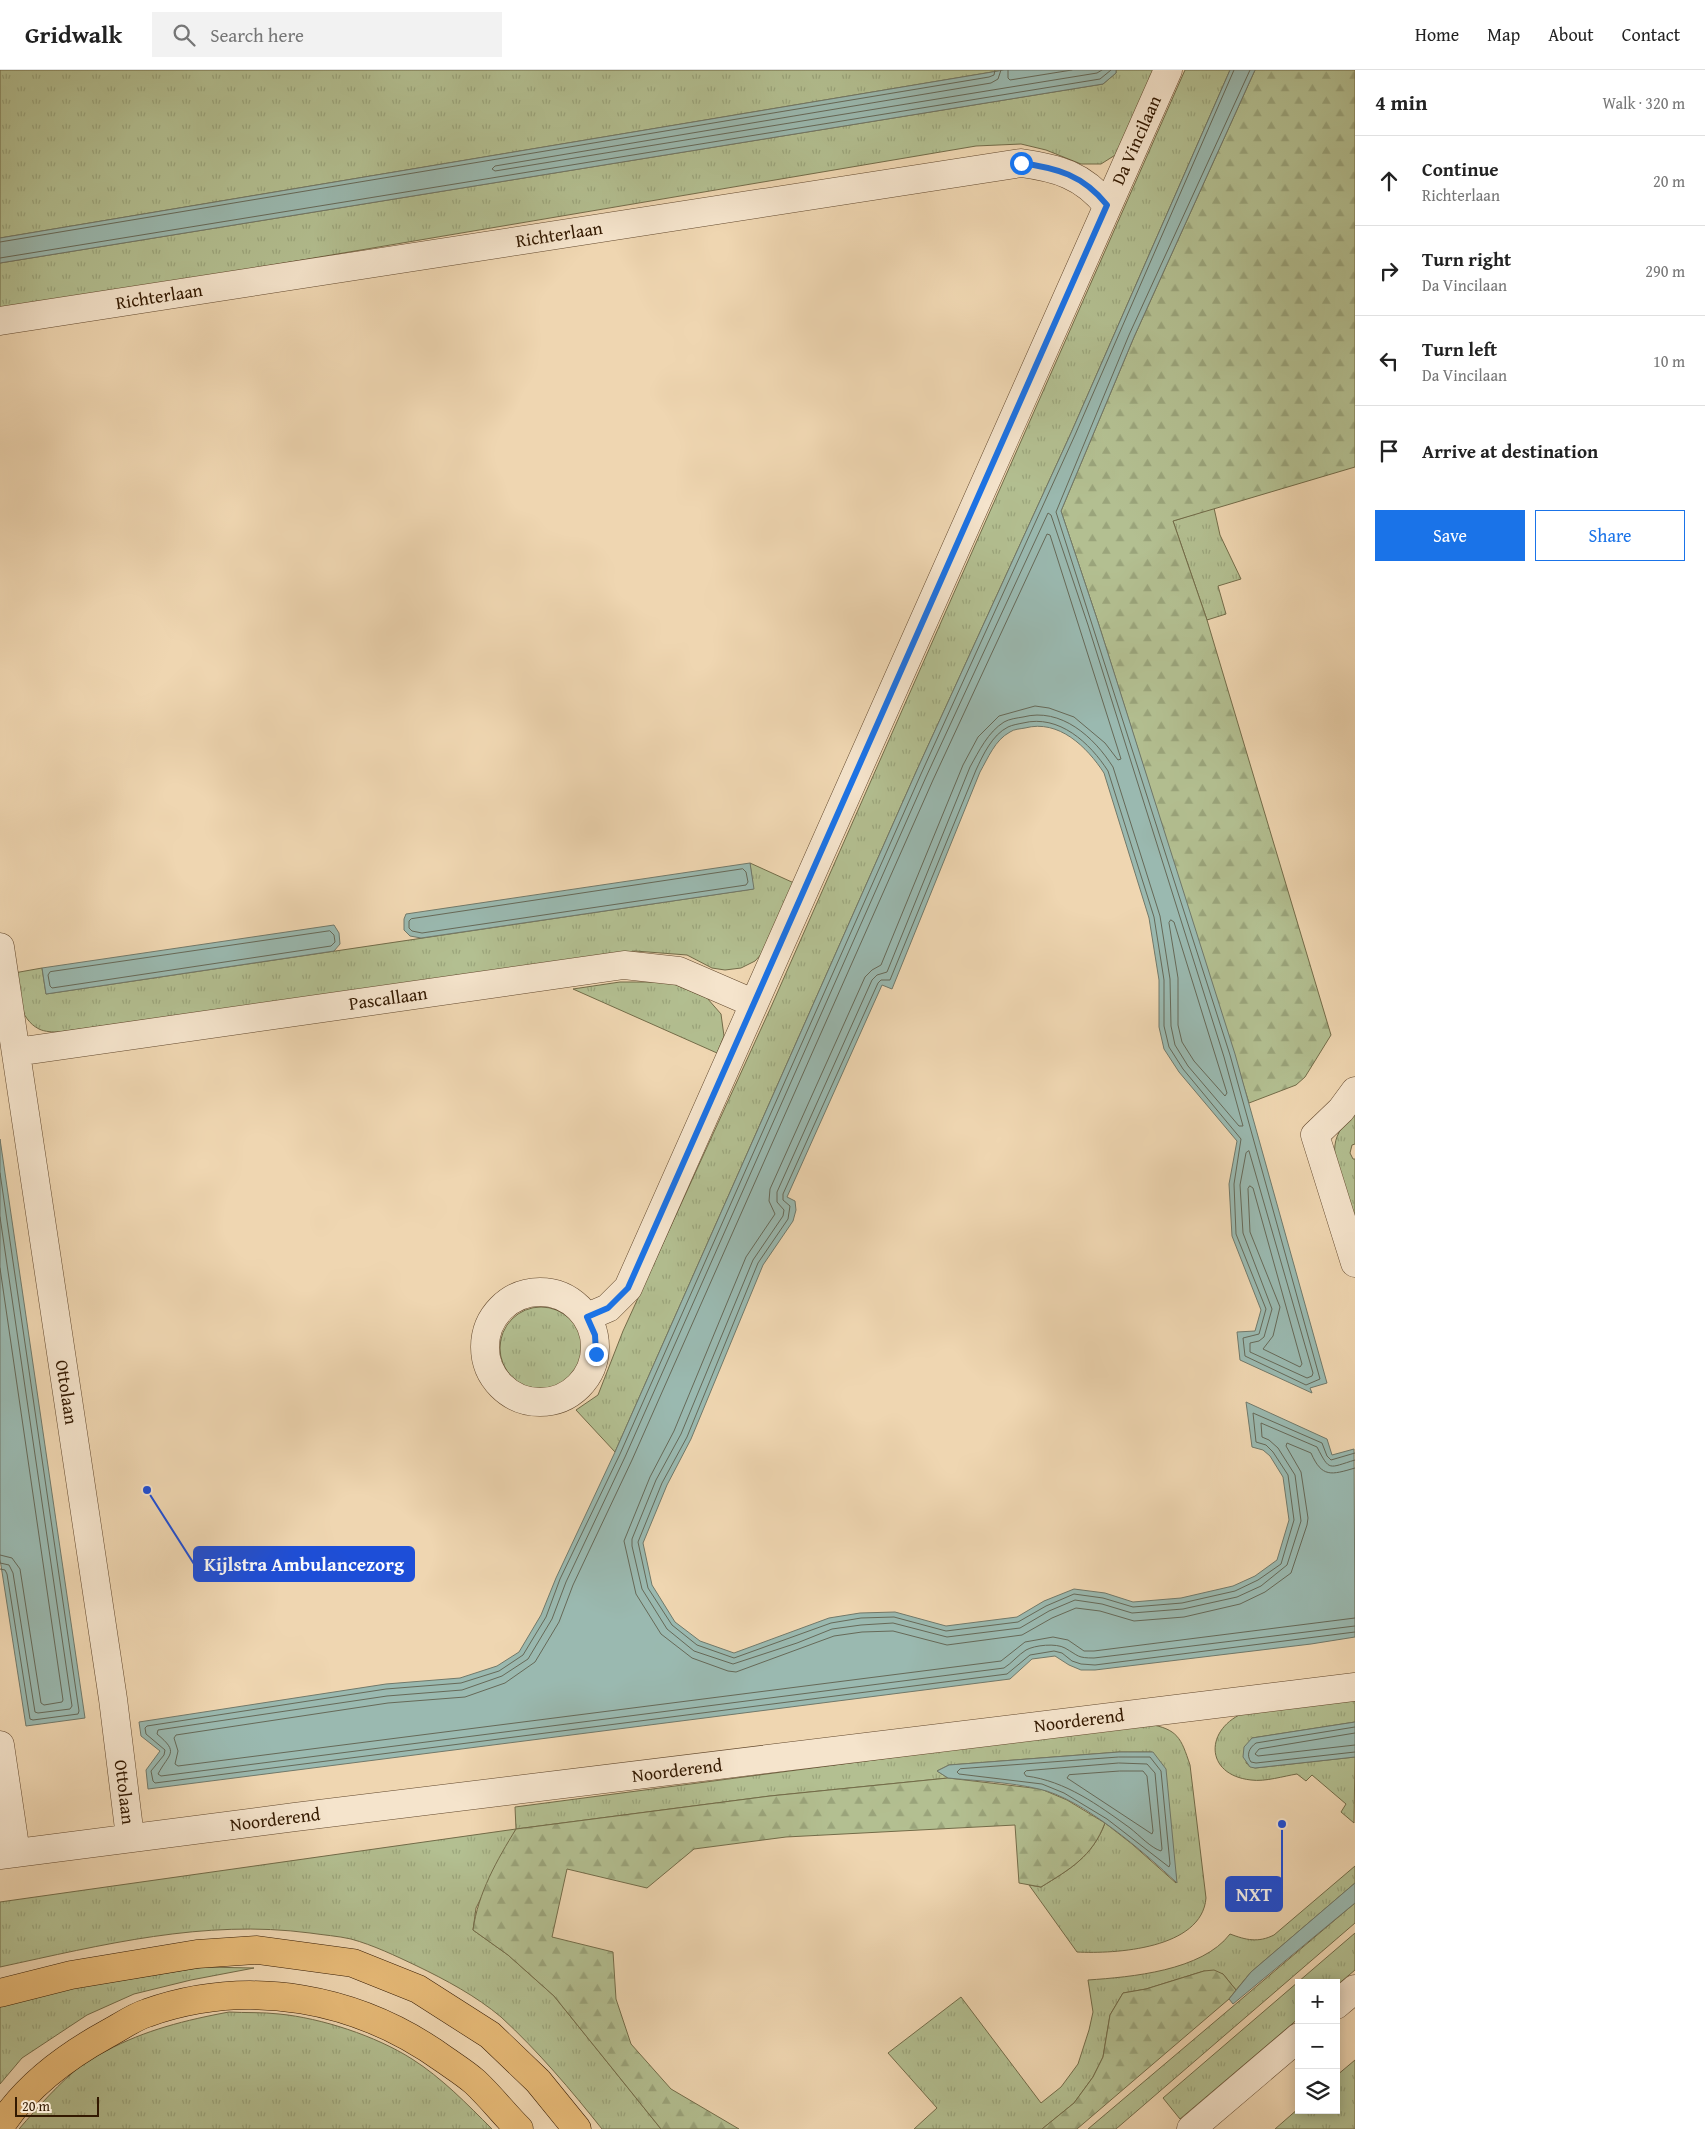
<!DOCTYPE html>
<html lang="en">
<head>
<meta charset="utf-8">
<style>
  :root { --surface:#fff; --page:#f2f2f2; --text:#222; --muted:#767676; --line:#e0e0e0; --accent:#1a73e8 }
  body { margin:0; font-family:"Gentium Book Plus",serif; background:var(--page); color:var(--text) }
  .controls { position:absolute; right:15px; bottom:15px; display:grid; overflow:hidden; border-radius:0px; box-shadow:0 2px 12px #0003 }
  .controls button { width:45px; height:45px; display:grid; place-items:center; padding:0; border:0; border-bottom:1px solid var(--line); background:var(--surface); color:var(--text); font:25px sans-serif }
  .scale { position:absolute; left:15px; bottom:12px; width:84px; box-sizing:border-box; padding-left:5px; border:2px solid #331901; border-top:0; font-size:14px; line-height:18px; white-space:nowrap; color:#331901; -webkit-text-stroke:4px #f5e4cc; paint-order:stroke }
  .stop { position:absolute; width:15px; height:15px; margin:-11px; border:4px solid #1a73e8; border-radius:50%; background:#fff }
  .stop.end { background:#1a73e8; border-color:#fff; box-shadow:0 1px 5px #0008 }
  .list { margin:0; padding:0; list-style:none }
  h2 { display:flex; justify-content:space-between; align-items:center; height:65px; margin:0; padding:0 20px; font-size:21px }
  h2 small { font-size:16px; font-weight:400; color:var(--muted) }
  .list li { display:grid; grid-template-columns:32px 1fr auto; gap:15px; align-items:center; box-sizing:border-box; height:90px; padding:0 20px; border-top:1px solid var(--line) }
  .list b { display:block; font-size:19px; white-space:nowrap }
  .list p { margin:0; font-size:16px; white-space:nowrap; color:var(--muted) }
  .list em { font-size:16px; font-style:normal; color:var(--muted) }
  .actions { display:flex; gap:10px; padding:15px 20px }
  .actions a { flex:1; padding:11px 0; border:1px solid var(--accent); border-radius:0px; text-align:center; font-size:18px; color:var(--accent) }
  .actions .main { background:var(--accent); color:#fff }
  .icon { flex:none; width:28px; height:28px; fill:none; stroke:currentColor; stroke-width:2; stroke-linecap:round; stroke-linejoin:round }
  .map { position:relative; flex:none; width:1355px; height:2059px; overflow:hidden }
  header { display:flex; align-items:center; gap:30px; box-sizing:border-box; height:70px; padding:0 25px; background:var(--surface); border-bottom:1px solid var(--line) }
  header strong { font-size:24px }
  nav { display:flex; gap:28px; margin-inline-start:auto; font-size:18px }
  .search { width:350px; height:45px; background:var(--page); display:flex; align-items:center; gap:12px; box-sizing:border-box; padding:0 18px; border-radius:0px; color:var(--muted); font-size:19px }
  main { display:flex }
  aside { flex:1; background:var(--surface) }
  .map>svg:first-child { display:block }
  .grass { fill:url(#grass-tufts); stroke:#736c49 }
  .forest { fill:url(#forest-firs); stroke:#736c49 }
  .water { fill:#9ab9b0; stroke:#71796a }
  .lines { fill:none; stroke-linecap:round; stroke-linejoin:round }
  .shore { stroke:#666958; stroke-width:1 }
  .minor-casing { stroke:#62482d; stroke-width:29 }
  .highway-casing { stroke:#331901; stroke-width:29 }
  .minor { stroke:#f5e4cc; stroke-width:28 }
  .highway { stroke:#e8bb78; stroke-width:28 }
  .route { stroke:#1a73e8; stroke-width:6 }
  .labels { text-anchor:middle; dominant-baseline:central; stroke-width:5; stroke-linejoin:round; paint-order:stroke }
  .street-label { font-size:18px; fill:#331901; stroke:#f5e4cc }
  .leader { fill:none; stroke:#1d4ed8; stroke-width:2 }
  .callout-dot { fill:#1d4ed8; stroke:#f5e4cc; stroke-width:2 }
  .callout { fill:#1d4ed8; stroke:#1d4ed8; stroke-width:2 }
  .callout-label { font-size:19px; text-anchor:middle; font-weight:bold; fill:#fff }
</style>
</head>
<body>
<header>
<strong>Gridwalk</strong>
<div class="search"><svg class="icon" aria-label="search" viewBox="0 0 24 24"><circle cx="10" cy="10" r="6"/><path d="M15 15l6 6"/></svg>Search here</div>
<nav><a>Home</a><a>Map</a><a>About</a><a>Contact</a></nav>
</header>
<main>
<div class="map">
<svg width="1355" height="2059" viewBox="0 0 1355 2059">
  <defs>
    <pattern id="grass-tufts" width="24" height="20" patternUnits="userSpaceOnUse" patternTransform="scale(1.25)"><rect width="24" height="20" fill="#b3bf91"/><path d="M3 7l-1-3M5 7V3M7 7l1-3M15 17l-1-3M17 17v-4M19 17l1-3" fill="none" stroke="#9aa47b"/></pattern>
    <pattern id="forest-firs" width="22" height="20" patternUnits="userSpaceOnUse" patternTransform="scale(1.25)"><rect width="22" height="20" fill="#b3bf91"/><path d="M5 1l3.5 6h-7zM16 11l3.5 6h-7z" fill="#9aa47b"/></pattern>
  </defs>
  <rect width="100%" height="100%" fill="#efd6b1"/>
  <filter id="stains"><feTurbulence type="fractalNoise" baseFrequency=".004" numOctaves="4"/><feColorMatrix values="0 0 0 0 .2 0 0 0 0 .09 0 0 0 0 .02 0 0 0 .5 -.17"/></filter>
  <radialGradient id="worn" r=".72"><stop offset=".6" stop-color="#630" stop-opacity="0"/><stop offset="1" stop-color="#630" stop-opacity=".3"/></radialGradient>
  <path class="grass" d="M 0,0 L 1004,0 L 0,168 Z
    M 1116,0 L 1157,0 L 1120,82 L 1101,94 L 1081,94 L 1046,80 L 1021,74 L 976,76 L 0,241 L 0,193 L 1103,14 L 1116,3 Z
    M 1185,0 L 1230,0 L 1071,363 L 916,702 L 615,1382 L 576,1340 L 598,1325 L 623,1261 L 771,937 Z
    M 1214,438 L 1220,465 L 1241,509 L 1218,516 L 1226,544 L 1207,550 L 1173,451 Z
    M 750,793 L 794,813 L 766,879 L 755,891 L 741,898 L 725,900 L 712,898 L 687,885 L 635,881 L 59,962 C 53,962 45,962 39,959 C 19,949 17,922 14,903 L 42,898 L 46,924 L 753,819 Z
    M 620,912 L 669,912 L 707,928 L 721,944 L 724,966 L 717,983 L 573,919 Z
    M 1355,1042 L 1355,1074 L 1352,1075 L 1350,1083 L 1353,1089 L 1355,1089 L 1355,1155 C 1349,1135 1332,1094 1335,1075 C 1336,1063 1346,1051 1355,1042 Z
    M500 1278a41 41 0 1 1 82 0a41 41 0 1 1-82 0Z
    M 1355,1628 L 1355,1652 L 1252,1668 L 1246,1693 L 1255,1698 L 1355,1687 L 1354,1753 L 1341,1742 L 1346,1734 L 1312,1705 L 1306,1711 L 1297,1704 C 1284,1706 1265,1712 1251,1710 C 1204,1705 1204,1658 1246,1642 Z
    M 1148,1654 C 1178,1659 1181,1668 1190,1695 L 1206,1828 C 1202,1879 1115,1884 1077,1882 L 1029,1815 L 1041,1817 C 1070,1799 1092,1787 1105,1753 L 1132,1774 L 1176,1813 L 1152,1682 L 1119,1682 L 949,1695 L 937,1701 L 948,1708 L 770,1726 L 516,1759 L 476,1838 L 473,1860 L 508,1885 L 554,1926 L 661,2059 L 602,2059 C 571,2020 538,1981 501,1947 C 476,1926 446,1910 417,1896 C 396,1886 373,1875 351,1869 C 338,1866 323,1865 310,1863 C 204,1849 102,1875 0,1897 L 0,1832 L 516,1759 L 515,1737 Z
    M 1355,1796 L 1355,1813 L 1251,1902 L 1236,1920 L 1223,1904 L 1204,1901 L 1146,1919 L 1123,1923 L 1110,1945 L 1103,1987 L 1093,2007 L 1074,2033 L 1042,2059 L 914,2059 L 937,2038 L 888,1983 L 961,1927 L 1041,2033 L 1061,2017 L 1078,1994 L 1089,1960 L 1093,1942 L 1088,1910 C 1131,1907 1202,1901 1230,1864 C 1246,1870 1258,1873 1274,1865 Z
    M 1355,1833 L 1355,1853 L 1116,2059 L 1088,2059 Z
    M 1355,1863 L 1355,1900 L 1336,1916 L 1336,1913 L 1299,1913 L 1299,1948 L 1180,2049 L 1163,2028 Z
    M 204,1897 L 254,1898 L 191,1910 L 134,1924 L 87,1945 L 22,1988 L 0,2014 L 0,1930 Z
    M 229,1942 C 246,1943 262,1942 279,1944 C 321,1948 376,1966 412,1989 C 442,2008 467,2034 492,2059 L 19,2059 C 39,2036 59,2013 83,1994 C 90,1988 99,1985 106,1981 C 145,1960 186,1950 229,1942 Z
    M 1355,1990 L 1355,2059 L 1275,2059 L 1299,2038 L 1299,2040 L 1336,2040 L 1336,2006 Z"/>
  <path class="forest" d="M 1255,0 L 1355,0 L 1355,397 L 1173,451 L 1207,550 L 1331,965 L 1305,1007 L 1296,1015 L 1249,1033 L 1098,552 L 1061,441 L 1134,267 Z
    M 948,1708 L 1041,1719 L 1067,1730 L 1105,1753 C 1092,1787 1070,1799 1041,1817 L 1019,1813 L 1015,1755 L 786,1767 L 694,1779 L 647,1818 L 567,1799 L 552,1867 L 613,1882 L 616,1929 L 631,1974 L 671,2019 L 739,2059 L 661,2059 L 554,1926 L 508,1885 L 473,1860 C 478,1823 497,1790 516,1759 L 770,1726 Z
    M 1214,1900 L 1223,1904 L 1236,1920 L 1229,1929 L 1077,2059 L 1042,2059 L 1074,2033 L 1093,2007 L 1103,1987 L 1110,1945 L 1123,1923 L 1146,1919 L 1204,1901 Z"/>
  <path class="water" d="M 1004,0 L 1116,0 L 1116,3 L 1103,14 L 0,193 L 0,168 Z
    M 1230,0 L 1255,0 L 1134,267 L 1061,441 L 1098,552 L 1235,984 L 1327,1313 L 1310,1318 L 1312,1323 L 1240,1290 L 1237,1262 L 1255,1261 L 1261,1240 L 1232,1166 L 1229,1114 L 1237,1071 L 1179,1002 L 1164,979 L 1159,957 L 1159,910 L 1149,848 L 1104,703 C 1087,677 1059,649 1025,658 C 1020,659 1014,659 1010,662 C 995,670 988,688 980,702 L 892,919 L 882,915 L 787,1127 L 795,1131 L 796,1140 L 793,1151 L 763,1195 L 691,1369 L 667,1415 L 643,1473 L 652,1515 L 675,1552 L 700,1571 L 734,1583 L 829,1548 L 860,1543 L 895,1542 L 946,1556 L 1017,1547 L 1044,1531 L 1074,1519 L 1105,1523 L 1133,1532 L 1181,1528 L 1233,1516 L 1255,1506 L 1277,1490 L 1289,1450 L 1283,1407 L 1270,1386 L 1263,1380 L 1252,1377 L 1246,1332 L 1327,1369 L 1332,1385 L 1354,1379 L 1355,1567 L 1311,1574 L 1095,1600 L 1081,1600 L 1069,1595 L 1055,1586 L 1032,1589 L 1010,1609 L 148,1719 L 146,1700 L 160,1681 L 141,1666 L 139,1652 L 386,1614 L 460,1608 L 497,1596 L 519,1582 L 541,1545 L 556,1508 L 615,1382 L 916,702 L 1071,363 Z
    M 750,793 L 754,819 L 421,868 L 410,866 L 404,860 L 404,849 L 406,844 Z
    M 334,855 L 339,863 L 340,874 L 334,881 L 46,924 L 42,898 Z
    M 0,1069 L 85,1648 L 26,1656 L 0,1489 Z
    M 1355,1652 L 1355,1687 L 1255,1698 L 1250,1697 L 1243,1687 L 1244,1677 L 1252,1668 Z
    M 1119,1682 L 1153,1682 L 1166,1699 L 1177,1813 C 1145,1783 1082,1728 1039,1719 C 1009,1712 978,1711 948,1708 L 937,1701 L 949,1695 Z
    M 1355,1813 L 1355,1833 L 1233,1934 L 1229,1929 L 1251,1902 Z"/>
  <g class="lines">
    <path class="shore" d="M 1001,0 L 998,9 L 991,13 L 495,96 L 492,99 L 495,101 L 1097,3 L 1102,0
      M 1008,0 L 1008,8 L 1010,10 L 1072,0
      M 1234,0 L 1075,365 L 921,704 L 620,1384 L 560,1509 L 546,1547 L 523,1585 L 499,1601 L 461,1613 L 386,1619 L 147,1656 L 145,1658 L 146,1664 L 165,1680 L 164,1685 L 151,1701 L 153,1711 L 155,1713 L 1007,1604 L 1030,1585 L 1054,1581 L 1062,1583 L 1072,1591 L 1081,1594 L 1095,1595 L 1355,1562
      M 1250,0 L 1129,265 L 1056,442 L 1230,985 L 1320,1309 L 1306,1315 L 1245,1286 L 1243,1268 L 1259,1264 L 1266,1239 L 1236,1164 L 1234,1114 L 1241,1069 L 1183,999 L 1169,977 L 1164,956 L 1164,910 L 1154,847 L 1108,701 C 1090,673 1059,644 1023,653 C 1018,654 1012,655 1008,657 C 992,665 983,685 976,700 L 890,910 L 881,910 L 878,913 L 783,1124 L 783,1130 L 790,1136 L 788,1149 L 758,1193 L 687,1367 L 662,1413 L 638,1472 L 648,1518 L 672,1555 L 697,1575 L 734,1588 L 831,1553 L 861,1548 L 894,1547 L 946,1561 L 1018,1552 L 1046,1536 L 1074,1524 L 1103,1528 L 1133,1537 L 1182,1533 L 1235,1521 L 1258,1510 L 1281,1494 L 1294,1450 L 1288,1405 L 1273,1382 L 1266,1375 L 1256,1372 L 1253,1343 L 1322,1373 L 1327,1386 L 1331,1390 L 1355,1383
      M 0,172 L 989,7 L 994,5 L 995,0
      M 0,188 L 1100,9 L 1111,0
      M 743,799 L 746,802 L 748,812 L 746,815 L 422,863 L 412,861 L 409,858 L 409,851 L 411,849 Z
      M 1171,850 L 1174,852 L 1227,1023 L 1225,1026 L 1194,991 L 1182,972 L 1178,955 L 1178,908 L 1169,853 Z
      M 330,861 L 334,865 L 335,872 L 331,876 L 52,918 L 50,916 L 48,905 L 50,902 Z
      M 1249,1081 L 1313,1303 L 1312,1306 L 1307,1308 L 1250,1282 L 1250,1273 L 1259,1271 L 1264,1267 L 1272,1239 L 1243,1163 L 1240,1115 L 1246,1083 Z
      M 0,1103 L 79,1641 L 78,1644 L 33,1650 L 30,1649 L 7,1504 L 5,1500 L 0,1499
      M 1250,1116 L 1253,1118 L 1302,1294 L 1300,1297 L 1263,1279 L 1273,1266 L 1280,1237 L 1250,1162 L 1248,1119 Z
      M 0,1147 L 72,1636 L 70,1639 L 38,1643 L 35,1642 L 13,1503 L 9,1495 L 0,1493
      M 0,1198 L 63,1630 L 62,1632 L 44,1635 L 41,1633 L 20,1499 L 12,1488 L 0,1485
      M 1355,1390 C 1328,1398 1330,1402 1317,1377 L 1261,1353 L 1262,1367 L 1269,1370 L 1278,1378 L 1295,1405 L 1301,1451 L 1287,1495 L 1261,1516 L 1237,1527 L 1183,1539 L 1132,1543 L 1102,1534 L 1075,1530 L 1049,1541 L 1020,1558 L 947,1567 L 893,1553 L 861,1555 L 832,1559 L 797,1573 L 733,1594 L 694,1581 L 667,1559 L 642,1519 L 632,1476 L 632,1469 L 656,1410 L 681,1364 L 753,1190 L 783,1146 L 784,1140 L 777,1132 L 777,1122 L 872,910 L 877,905 L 887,902 L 970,697 C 979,681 988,662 1004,652 C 1009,649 1017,648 1023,647 C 1061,637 1094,667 1113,697 L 1160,846 L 1170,909 L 1171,956 L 1175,975 L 1188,996 L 1239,1056 L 1243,1056 L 1224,987 L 1088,555 L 1051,445 L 1048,443 L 926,707 L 625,1387 L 566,1512 L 552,1549 L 528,1589 L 502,1606 L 462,1620 L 387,1626 L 158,1660 L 157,1664 C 180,1683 169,1683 158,1704 L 161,1706 L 1004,1598 C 1012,1593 1018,1585 1026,1580 C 1035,1575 1056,1573 1065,1578 C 1079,1586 1077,1588 1094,1588 L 1355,1556
      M 1355,1398 C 1331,1405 1322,1408 1311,1383 L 1287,1373 L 1286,1376 L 1301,1402 L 1308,1448 L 1307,1455 L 1291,1503 L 1265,1522 L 1240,1534 L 1184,1547 L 1134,1551 L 1100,1541 L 1076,1538 L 1052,1548 L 1022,1565 L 947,1575 L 893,1561 L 862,1562 L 834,1566 L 736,1602 L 728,1601 L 692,1588 L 661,1564 L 636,1524 L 624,1471 L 650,1407 L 674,1361 L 746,1187 L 775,1144 L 769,1131 L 770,1119 L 865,907 L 872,900 L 881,895 L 963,695 L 978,667 L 999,646 L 1035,636 L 1049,638 L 1074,647 L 1105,673 L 1118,690 L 1121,689 L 1050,465 L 1047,464 L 933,710 L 632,1390 L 573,1515 L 559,1552 L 535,1592 L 505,1613 L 465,1627 L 388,1633 L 176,1665 L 174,1668 L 178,1681 L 175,1694 L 178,1696 L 1001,1591 L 1025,1572 L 1053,1567 L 1068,1570 L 1084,1581 L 1094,1581 L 1355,1548
      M 1355,1657 L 1256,1673 C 1249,1678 1246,1685 1251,1692 L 1256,1693 L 1355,1682
      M 1355,1663 L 1259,1679 L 1255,1684 L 1258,1686 L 1355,1675
      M 1119,1687 L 1150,1687 L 1161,1701 L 1170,1794 L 1169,1797 L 1107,1749 L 1064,1723 L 1042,1714 L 959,1704 L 957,1702 L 960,1699 Z
      M 1119,1693 L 1147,1694 L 1155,1703 L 1162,1779 L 1161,1781 C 1151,1778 1139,1765 1130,1758 C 1098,1735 1066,1711 1026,1706 L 1024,1703 L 1026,1701 Z
      M 1120,1701 L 1143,1701 L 1147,1706 L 1153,1761 L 1152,1764 L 1067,1708 L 1069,1705 Z"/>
    <defs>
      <path id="minor" d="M 0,251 L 1021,93 C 1057,98 1083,105 1107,135
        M 0,877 L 113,1629 L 130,1767
        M 16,982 L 624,895 L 679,901 L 753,933
        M 1355,1021 L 1341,1040 L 1315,1065 L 1355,1193
        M485 1277a55 55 0 1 1 110 0a55 55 0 1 1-110 0Z
        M 587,1247 L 608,1238 L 628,1218 L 1168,0
        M 0,1675 L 16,1783
        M 0,1785 L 295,1747 L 1355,1617
        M 1336,1935 L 1355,1919
        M 1191,2059 L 1299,1967"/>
      <path id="highway" d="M 0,1923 L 71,1905 L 197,1884 L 257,1880 L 353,1893 L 418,1919 L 490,1965 L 538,2011 L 577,2059
        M 0,2057 C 25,2017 67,1986 107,1964 C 120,1957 134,1947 147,1943 C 249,1907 358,1927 445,1990 C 455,1997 466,2004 475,2012 C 491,2027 504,2044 519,2059"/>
    </defs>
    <use href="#minor" class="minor-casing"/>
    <use href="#highway" class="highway-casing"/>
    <use href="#minor" class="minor"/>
    <use href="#highway" class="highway"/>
  </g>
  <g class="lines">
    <path class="route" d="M 596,1284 L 595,1265 L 587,1247 L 608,1238 L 628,1218 L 1107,135 C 1083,105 1057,98 1021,93"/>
  </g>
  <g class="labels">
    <g class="street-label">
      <text transform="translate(1136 70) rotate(-66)">Da Vincilaan</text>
      <text transform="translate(559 164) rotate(-9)">Richterlaan</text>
      <text transform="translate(159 226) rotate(-9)">Richterlaan</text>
      <text transform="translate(388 928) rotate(-8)">Pascallaan</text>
      <text transform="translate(67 1322) rotate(81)">Ottolaan</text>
      <text transform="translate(1079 1650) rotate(-7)">Noorderend</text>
      <text transform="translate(677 1700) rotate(-7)">Noorderend</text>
      <text transform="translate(125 1722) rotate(83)">Ottolaan</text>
      <text transform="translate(275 1749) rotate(-7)">Noorderend</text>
    </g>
  </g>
  <path class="leader" d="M147 1420L194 1494M1282 1754L1282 1824"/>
  <g class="callout-dot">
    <circle cx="147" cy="1420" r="5"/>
    <circle cx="1282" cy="1754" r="5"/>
  </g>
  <g class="callout">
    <rect x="194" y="1477" width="220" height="34" rx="5"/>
    <rect x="1226" y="1807" width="56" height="34" rx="5"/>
  </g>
  <g class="callout-label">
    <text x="304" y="1501">Kijlstra Ambulancezorg</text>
    <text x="1254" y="1831">NXT</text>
  </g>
  <rect width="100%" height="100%" filter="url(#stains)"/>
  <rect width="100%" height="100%" fill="url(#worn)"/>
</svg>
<div class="controls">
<button>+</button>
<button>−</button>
<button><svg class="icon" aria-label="layers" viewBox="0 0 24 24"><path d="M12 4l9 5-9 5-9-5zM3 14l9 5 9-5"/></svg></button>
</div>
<div class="scale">20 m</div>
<div class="stop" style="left:1021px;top:93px"></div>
<div class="stop end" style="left:596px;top:1284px"></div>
</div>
<aside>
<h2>4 min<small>Walk · 320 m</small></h2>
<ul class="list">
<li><svg class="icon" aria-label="ahead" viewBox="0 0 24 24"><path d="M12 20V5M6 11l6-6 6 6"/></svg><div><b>Continue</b><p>Richterlaan</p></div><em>20 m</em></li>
<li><svg class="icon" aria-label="right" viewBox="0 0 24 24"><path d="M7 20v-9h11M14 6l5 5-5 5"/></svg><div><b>Turn right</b><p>Da Vincilaan</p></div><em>290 m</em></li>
<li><svg class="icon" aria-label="left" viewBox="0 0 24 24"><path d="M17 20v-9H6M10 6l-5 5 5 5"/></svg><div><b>Turn left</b><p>Da Vincilaan</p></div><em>10 m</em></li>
<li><svg class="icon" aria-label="arrive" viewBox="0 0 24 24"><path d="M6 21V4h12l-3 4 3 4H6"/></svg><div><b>Arrive at destination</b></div></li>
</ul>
<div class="actions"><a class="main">Save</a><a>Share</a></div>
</aside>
</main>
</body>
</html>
